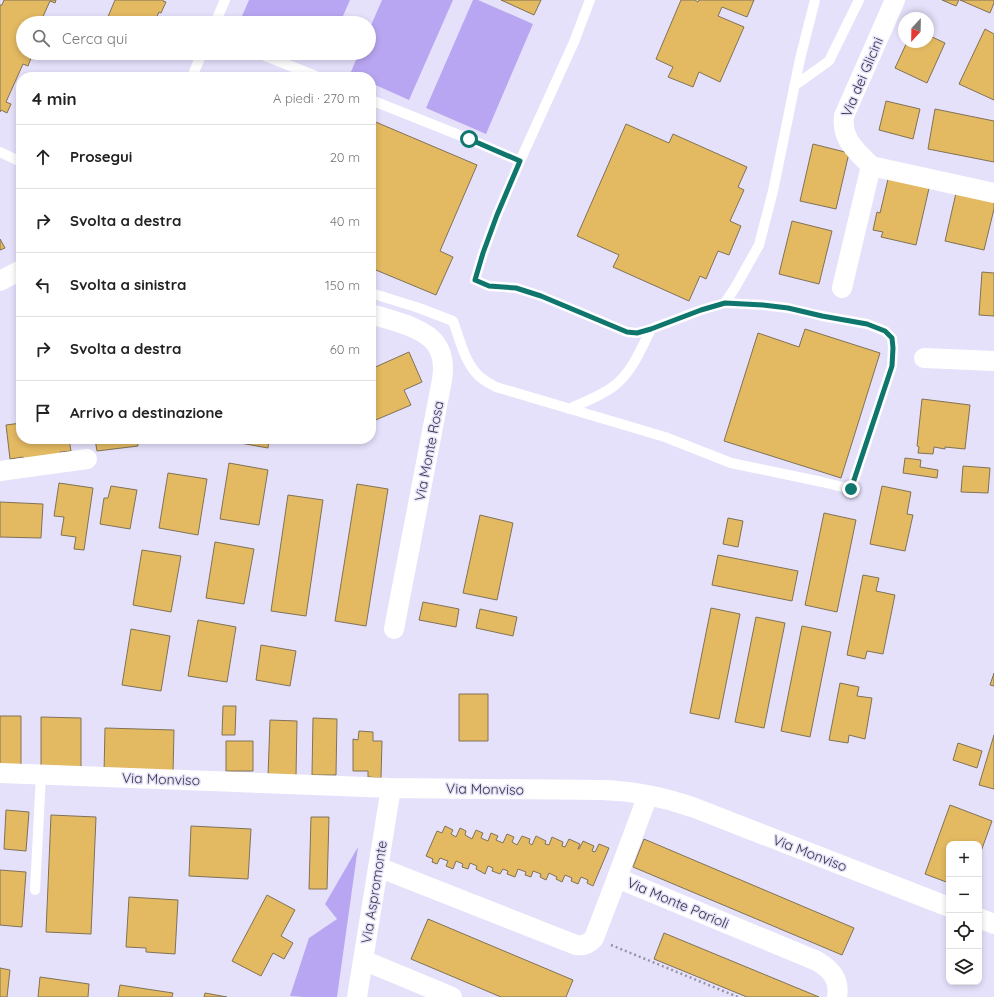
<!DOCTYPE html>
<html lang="it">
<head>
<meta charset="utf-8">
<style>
  :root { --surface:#fff; --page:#f6f6f6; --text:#222; --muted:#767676; --line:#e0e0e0 }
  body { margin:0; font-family:Quicksand,sans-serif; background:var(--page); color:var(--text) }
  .controls { position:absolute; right:12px; bottom:12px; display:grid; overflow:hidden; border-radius:8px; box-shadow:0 2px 6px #0003 }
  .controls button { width:36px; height:36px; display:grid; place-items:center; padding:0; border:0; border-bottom:1px solid var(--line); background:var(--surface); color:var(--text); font:20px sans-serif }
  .compass { position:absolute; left:898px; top:12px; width:36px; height:36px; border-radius:50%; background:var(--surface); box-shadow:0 2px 6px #0003; rotate:202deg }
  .stop { position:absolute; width:12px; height:12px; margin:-9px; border:3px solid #0f766e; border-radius:50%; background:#fff }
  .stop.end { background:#0f766e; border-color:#fff; box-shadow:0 1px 4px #0008 }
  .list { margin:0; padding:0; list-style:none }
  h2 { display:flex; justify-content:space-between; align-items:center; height:52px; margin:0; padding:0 16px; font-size:17px }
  h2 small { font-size:13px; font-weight:400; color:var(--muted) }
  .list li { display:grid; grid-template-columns:26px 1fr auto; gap:12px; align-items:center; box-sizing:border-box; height:64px; padding:0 16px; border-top:1px solid var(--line) }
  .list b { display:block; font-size:15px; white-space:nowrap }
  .list em { font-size:13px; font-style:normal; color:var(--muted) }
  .icon { flex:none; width:22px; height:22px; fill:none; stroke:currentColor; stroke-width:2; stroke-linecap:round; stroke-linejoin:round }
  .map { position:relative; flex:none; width:994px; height:997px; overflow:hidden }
  .search { position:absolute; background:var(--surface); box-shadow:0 2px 6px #0003; left:16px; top:16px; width:360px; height:44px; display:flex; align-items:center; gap:10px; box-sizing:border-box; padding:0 14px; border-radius:22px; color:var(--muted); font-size:15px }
  .panel { position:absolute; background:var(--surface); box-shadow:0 2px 6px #0003; left:16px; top:72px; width:360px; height:372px; border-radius:16px }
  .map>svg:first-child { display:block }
  .green { fill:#b9a6f2 }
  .building { fill:#e3b962; stroke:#807256 }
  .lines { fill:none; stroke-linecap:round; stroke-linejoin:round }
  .path { stroke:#9794a7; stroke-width:2.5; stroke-dasharray:2 3; stroke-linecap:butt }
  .lane { stroke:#fff; stroke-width:10 }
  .street { stroke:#fff; stroke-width:20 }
  .route { stroke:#0f766e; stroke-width:5 }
  .labels { text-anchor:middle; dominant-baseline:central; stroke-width:3; stroke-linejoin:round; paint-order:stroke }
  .street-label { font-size:14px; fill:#363440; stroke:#e6e1fb }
</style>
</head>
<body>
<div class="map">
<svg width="994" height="997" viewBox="0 0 994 997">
  <rect width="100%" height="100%" fill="#e6e1fb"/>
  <path class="green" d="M 249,0 L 350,0 L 340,23 L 239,23 Z
    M 382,0 L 453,0 L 409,100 L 371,83 L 371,77 L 357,77 L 350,74 L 359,53 L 369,53 L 369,30 Z
    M 473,0 L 478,0 L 533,24 L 486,134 L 426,108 Z
    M 308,53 L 327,53 L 324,60 Z
    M 358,847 L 337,997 L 304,997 L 290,996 L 309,938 L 337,919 L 325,904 Z"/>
  <path class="building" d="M 4,0 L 56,0 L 55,3 L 50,1 L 41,21 L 47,23 L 23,23 L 23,53 L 27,53 L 26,56 L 31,58 L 28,66 L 23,64 L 6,102 L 11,104 L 7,113 L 1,110 L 0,112 L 0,5 L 2,5 Z
    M 115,0 L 163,0 L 163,1 L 166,2 L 161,13 L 159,12 L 154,23 L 118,23 L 107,19 Z
    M 501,0 L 541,0 L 534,15 Z
    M 681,0 L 695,0 L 698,2 L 699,0 L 754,0 L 747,17 L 722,7 L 718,16 L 744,27 L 720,82 L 699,72 L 693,87 L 668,77 L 673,67 L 656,59 Z
    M 942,0 L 959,0 L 956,6 Z
    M 960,0 L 994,0 L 994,3 L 990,13 Z
    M 985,29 L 994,34 L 994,100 L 959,84 Z
    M 928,35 L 945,43 L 927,83 L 895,68 L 907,42 L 928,42 Z
    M 886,101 L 920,109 L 913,139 L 879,130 Z
    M 935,109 L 994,121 L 994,162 L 928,149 Z
    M 371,120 L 477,165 L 440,251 L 453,257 L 436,295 L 371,268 Z
    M 626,124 L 669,143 L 673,134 L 747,167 L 738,187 L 744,190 L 730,221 L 741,226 L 729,255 L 718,251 L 706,279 L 700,276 L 689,301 L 613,267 L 619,255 L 577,236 Z
    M 813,144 L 849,153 L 836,209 L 800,201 Z
    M 889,175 L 930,184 L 916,245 L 881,237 L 883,232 L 873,230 L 877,212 L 880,213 Z
    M 956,193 L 994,202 L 994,209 L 984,250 L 945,241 Z
    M 792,221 L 832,231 L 819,284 L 779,274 Z
    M 0,239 L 5,248 L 0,250 Z
    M 982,272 L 994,273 L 994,316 L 979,315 Z
    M 805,329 L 880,353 L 841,478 L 724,441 L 758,333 L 799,347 Z
    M 409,352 L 422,382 L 404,390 L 411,405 L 371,422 L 371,369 Z
    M 922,399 L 970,405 L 965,449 L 945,447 L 945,449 L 934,447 L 933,454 L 918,453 L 919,447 L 917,446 Z
    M 21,423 L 21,439 L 69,439 L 71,451 L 60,452 L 61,459 L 24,464 L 23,457 L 10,459 L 6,425 Z
    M 95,439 L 137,439 L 138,446 L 97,451 Z
    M 175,439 L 201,439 L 200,443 Z
    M 229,439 L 269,439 L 268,448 L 229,441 Z
    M 905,458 L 921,460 L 920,467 L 938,470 L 937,478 L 903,473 Z
    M 229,463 L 268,470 L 259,525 L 220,519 Z
    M 963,466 L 990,468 L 988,493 L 961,492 Z
    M 168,473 L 207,479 L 198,535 L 159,528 Z
    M 59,483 L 93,488 L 84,550 L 74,549 L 76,537 L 61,535 L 64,517 L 54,516 Z
    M 357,484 L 388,489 L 366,626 L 335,621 Z
    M 111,486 L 137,490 L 130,529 L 100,524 L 104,498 L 108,498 Z
    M 882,486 L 911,492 L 907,514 L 913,515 L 905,551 L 870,544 Z
    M 288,495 L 323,500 L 306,616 L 271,611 Z
    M 0,502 L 43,504 L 41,538 L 0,537 Z
    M 824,513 L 856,520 L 837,612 L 805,605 Z
    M 480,515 L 513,523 L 497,600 L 463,593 Z
    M 728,518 L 743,521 L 738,547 L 723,544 Z
    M 215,542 L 254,549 L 244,604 L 206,598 Z
    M 142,550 L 181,556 L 171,612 L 133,605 Z
    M 718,555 L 798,571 L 792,601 L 712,585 Z
    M 863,575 L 879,578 L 876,591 L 895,595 L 883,654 L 867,651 L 865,659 L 847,655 Z
    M 423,602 L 459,609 L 456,627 L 419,620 Z
    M 711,608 L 740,614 L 719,719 L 690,713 Z
    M 480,609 L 517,617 L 513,636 L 476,628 Z
    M 756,617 L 785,623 L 764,728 L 735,722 Z
    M 198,620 L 236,627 L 227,682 L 188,676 Z
    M 802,626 L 831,632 L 810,737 L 781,731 Z
    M 131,629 L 170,636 L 161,691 L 122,685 Z
    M 261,645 L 296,651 L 290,686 L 256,680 Z
    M 994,673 L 994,686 L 990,685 Z
    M 840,683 L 859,687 L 857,696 L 872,698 L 865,739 L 849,735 L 848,743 L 829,740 Z
    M 459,694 L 488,694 L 488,741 L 459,741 Z
    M 223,706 L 236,706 L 235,735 L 222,735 Z
    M 0,716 L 21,716 L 21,766 L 0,766 Z
    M 41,717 L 81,718 L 81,767 L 41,767 Z
    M 313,718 L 337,719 L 336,775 L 312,775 Z
    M 270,720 L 297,721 L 296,777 L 268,776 Z
    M 105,728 L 174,730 L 173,774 L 104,773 Z
    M 359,731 L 373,732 L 373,741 L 382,741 L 381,778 L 368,777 L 368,771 L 353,771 L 353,739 L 358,740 Z
    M 994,735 L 994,789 L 979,785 Z
    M 226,741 L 253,741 L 253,771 L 226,771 Z
    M 958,743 L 982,751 L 977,768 L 953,760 Z
    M 950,805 L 992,821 L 979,857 L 979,844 L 949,844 L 949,883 L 925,874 Z
    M 6,810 L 29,812 L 26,851 L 4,849 Z
    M 51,815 L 96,817 L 91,934 L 46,932 Z
    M 311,817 L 329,817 L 327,889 L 309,889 Z
    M 191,826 L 251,829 L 248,879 L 189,876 Z
    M 445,826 L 453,830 L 451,834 L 456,837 L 460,828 L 466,831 L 465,835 L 472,839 L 476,830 L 483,833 L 481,838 L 488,841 L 491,833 L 498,836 L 496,840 L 503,843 L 507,834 L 514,837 L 512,842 L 517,845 L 522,836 L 530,839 L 529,843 L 532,845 L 536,836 L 546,841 L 545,844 L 549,845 L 552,837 L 563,842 L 562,846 L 565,847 L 569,839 L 580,844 L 578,849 L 579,849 L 583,841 L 594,846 L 592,851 L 595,852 L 599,844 L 609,848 L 593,886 L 587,883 L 588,880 L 581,877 L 578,884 L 571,881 L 572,878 L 565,875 L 562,882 L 556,879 L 557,877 L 549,873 L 546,880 L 540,877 L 541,874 L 533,871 L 531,877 L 525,875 L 526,872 L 518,869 L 515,877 L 507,874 L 508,871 L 503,869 L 500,874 L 492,871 L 493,868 L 488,866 L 485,874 L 476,869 L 477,866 L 470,863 L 468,869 L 462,867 L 463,864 L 456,861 L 453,869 L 446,866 L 448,861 L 440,858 L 437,864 L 432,862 L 433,859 L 426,856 L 437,831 L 442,833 Z
    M 644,839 L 854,928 L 842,955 L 633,867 Z
    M 0,870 L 26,872 L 22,927 L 0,925 Z
    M 267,895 L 295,910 L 281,936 L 293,943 L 284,959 L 273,953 L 261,976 L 232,961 Z
    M 129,897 L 178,900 L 175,954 L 146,952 L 146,948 L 126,947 Z
    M 428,919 L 573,980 L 566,997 L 501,997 L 411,959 Z
    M 664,933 L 819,997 L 747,997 L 654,959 Z
    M 0,968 L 10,970 L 7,997 L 0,997 Z
    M 40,977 L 89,984 L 88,997 L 38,997 Z
    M 120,985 L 173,993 L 172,997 L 118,997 Z
    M 205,993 L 227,997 L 204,997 Z"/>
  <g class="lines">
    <path class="path" d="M 611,945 L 738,997"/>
    <path class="lane" d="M 215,23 L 225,0
      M 258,53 L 318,77
      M 192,77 L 202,53
      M 794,86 L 829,61 L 859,0
      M 371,100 L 469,139 L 520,161 L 497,215 L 483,253 L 475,280 L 489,286 L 516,288 L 541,296 L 627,332 L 637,333 L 651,329
      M 0,152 L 21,162
      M 520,161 L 574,42 L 590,0
      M 371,293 L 419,308 L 453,321 C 460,340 465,364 480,377 C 485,381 490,384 496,387 L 665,437 L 731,463 L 822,482 L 851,489 L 892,366 L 893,348 L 892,338 L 885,331 L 867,324 L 822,316 L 788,308 L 763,305 L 725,303 L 701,310 L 651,329 C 641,349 632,372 614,386 C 601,396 584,402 569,409
      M 725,303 L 736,286 L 759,245 L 773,191 L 800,59 L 815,0
      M 35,890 L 41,775"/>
    <path class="street" d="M 871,166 L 994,193
      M 0,281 L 21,270
      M 842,288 L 871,166 C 857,151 841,140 844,116 L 895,0
      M 371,314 C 390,320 424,327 436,344 C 443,354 444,368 442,380 L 394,629
      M 924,358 L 994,361
      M 0,471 L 87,459
      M 0,773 L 391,788 L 602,790 C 635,791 664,797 695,808 L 949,907
      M 378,867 L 576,945 C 584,946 589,944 594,938 L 617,878 L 817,961 C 832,970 840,980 837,997
      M 617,878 L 648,795
      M 979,918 L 994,924
      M 363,960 L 452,997
      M 357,997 L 391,788"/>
  </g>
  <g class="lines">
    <path class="route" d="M 469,139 L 520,161 L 497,215 L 483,253 L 475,280 L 489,286 L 516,288 L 541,296 L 627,332 L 637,333 L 651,329 L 701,310 L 725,303 L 763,305 L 788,308 L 822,316 L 867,324 L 885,331 L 892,338 L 893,348 L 892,366 L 851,489"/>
  </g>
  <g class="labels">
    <g class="street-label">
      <text transform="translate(862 77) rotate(-67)">Via dei Glicini</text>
      <text transform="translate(429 451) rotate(-79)">Via Monte Rosa</text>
      <text transform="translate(161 779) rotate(2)">Via Monviso</text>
      <text transform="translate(485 789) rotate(1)">Via Monviso</text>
      <text transform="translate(810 853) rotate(21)">Via Monviso</text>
      <text transform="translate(374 892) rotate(-81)">Via Aspromonte</text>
      <text transform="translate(678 903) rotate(23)">Via Monte Parioli</text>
    </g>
  </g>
</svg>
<div class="controls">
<button>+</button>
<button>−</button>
<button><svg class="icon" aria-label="locate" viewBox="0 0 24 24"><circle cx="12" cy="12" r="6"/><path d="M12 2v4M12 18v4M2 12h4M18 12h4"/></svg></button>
<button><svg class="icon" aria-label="layers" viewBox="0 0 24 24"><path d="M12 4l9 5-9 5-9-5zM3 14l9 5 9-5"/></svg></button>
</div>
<svg class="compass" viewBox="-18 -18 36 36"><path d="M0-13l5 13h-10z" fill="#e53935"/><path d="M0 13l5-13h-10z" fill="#767676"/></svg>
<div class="stop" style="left:469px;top:139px"></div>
<div class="stop end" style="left:851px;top:489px"></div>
<div class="search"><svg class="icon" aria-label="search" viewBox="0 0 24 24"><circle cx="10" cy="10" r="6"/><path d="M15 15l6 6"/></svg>Cerca qui</div>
<section class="panel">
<h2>4 min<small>A piedi · 270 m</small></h2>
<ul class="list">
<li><svg class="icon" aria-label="ahead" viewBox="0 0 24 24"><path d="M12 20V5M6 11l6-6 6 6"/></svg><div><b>Prosegui</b></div><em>20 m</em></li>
<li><svg class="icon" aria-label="right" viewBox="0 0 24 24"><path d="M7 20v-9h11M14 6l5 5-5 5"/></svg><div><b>Svolta a destra</b></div><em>40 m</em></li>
<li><svg class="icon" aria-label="left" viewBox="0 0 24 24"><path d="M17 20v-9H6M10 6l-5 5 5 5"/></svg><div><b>Svolta a sinistra</b></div><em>150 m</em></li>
<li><svg class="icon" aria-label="right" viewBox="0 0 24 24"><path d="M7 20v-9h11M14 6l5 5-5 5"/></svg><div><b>Svolta a destra</b></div><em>60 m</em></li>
<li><svg class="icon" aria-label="arrive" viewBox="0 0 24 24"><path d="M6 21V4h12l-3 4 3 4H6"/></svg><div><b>Arrivo a destinazione</b></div></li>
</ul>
</section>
</div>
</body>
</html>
